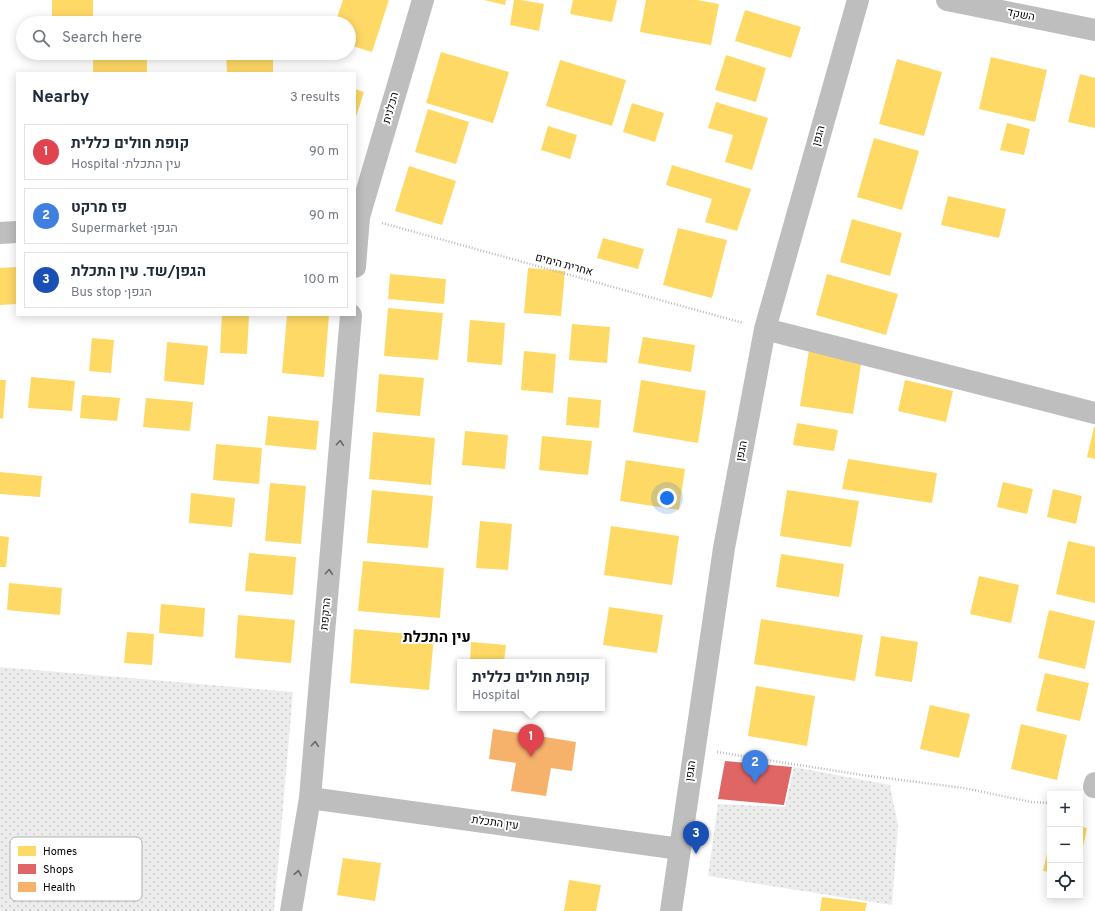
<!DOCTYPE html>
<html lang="en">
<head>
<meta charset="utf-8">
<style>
  :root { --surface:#fff; --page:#f2f2f3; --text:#1f2937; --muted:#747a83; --line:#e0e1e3; --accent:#595959 }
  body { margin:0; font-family:Overpass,Heebo,sans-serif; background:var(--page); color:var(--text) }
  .controls { position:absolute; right:12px; bottom:12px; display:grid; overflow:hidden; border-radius:0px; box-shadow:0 2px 10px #0003 }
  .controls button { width:36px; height:36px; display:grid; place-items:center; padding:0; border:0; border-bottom:1px solid var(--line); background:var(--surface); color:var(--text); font:20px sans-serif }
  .you { position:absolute; left:667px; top:498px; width:14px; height:14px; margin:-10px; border:3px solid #fff; border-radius:50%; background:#1a73e8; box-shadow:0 0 0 6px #1a73e833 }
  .badge { display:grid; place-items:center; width:26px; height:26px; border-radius:50%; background:var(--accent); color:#fff; font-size:13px; font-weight:700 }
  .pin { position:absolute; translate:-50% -33px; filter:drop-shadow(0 1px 2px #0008) }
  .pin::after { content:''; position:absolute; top:21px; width:14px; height:12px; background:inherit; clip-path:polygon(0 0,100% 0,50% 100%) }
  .popup { position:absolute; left:457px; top:659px; width:148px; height:52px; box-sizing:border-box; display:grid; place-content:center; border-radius:0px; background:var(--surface); filter:drop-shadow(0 1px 3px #0005); font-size:13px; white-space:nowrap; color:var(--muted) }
  .popup b { font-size:15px; color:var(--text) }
  .popup::after { content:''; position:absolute; left:50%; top:100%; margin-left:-8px; border:8px solid transparent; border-top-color:var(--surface) }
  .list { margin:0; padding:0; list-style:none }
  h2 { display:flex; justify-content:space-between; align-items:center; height:52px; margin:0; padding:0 16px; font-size:17px }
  h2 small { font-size:13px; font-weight:400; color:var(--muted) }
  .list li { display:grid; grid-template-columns:26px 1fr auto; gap:12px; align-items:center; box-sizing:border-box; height:56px; margin:0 8px 8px; padding:0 8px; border:1px solid var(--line); border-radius:0px }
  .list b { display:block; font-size:15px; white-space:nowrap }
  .list p { margin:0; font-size:13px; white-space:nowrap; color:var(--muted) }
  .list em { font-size:13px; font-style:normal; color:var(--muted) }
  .icon { flex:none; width:22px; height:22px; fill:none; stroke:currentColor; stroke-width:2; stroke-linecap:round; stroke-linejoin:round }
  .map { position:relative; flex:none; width:1095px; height:911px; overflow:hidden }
  .search { position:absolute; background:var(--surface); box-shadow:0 2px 10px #0003; left:16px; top:16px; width:340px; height:44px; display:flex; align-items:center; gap:10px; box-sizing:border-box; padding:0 14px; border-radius:22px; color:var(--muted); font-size:15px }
  .panel { position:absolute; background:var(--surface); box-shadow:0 2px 10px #0003; left:16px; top:72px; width:340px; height:244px; border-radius:0px }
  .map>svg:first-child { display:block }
  .park { fill:url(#park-dots) }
  .homes { fill:#ffd966 }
  .shops { fill:#e06666 }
  .health { fill:#f6b26b }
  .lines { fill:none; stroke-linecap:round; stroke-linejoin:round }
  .path { stroke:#b9b9b9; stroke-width:2.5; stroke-dasharray:1 2; stroke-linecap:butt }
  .minor { stroke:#bebebe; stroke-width:22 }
  .oneway { stroke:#686868 }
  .labels { text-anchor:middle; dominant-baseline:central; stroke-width:4; stroke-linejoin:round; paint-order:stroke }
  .street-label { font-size:11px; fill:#000; stroke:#fff }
  .district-label { font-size:15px; font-weight:bold; fill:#000; stroke:#fff }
  .key { fill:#fff; stroke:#b2b2b2; stroke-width:1 }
  .key-label { font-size:11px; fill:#000 }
</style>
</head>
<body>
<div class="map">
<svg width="1095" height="911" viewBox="0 0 1095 911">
  <defs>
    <pattern id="park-dots" width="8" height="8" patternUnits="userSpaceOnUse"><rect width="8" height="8" fill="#ececec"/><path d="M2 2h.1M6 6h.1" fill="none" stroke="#c9c9c9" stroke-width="1.8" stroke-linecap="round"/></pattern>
  </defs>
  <rect width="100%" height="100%" fill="#fff"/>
  <path class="park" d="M 0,667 L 293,692 L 274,911 L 0,911 Z
    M 794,767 L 890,785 L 898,825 L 892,905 L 708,876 L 718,804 L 785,807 Z"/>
  <path class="homes" d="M 52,0 L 93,0 L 93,23 L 52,23 Z
    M 343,0 L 389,0 L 372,52 L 349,45 L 349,23 L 335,23 Z
    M 484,0 L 506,0 L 505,5 Z
    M 514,0 L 521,0 L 544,4 L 539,31 L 510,25 Z
    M 573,0 L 617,0 L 612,22 L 570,14 Z
    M 646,0 L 697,0 L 719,4 L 711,45 L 640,32 Z
    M 745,10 L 801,27 L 791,58 L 735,41 Z
    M 441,52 L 509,72 L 493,123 L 426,103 Z
    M 93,53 L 147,53 L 147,73 L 93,73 Z
    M 226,53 L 273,53 L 273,73 L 227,73 Z
    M 726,55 L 766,68 L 756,102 L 715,90 Z
    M 991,57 L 1047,70 L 1035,122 L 979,109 Z
    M 897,59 L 942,72 L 924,136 L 879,124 Z
    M 560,60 L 626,80 L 612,126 L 546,106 Z
    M 1080,74 L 1095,78 L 1095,128 L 1068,122 Z
    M 355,89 L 364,92 L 355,120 Z
    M 716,102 L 768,118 L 752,170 L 725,162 L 733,135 L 708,128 Z
    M 632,103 L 664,113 L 655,142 L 623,132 Z
    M 428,109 L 469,122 L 456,164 L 415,152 Z
    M 1007,123 L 1030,129 L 1024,155 L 1000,150 Z
    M 548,126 L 577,135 L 570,159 L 541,150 Z
    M 874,138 L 919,151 L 902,210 L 857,197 Z
    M 672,165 L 751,189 L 737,231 L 705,222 L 712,199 L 666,185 Z
    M 409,166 L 456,181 L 442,225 L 395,211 Z
    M 948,196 L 1006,209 L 999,238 L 941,225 Z
    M 852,219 L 902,233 L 890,276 L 840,262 Z
    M 678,228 L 727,240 L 712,298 L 663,285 Z
    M 603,238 L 644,249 L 638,269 L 597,258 Z
    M 17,267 L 17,304 L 0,305 L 0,268 Z
    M 528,268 L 565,271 L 561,316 L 524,313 Z
    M 390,274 L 446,279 L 444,304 L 388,299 Z
    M 827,274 L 898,294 L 886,335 L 816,315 Z
    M 388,308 L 443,313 L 438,360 L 384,356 Z
    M 222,315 L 249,315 L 247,354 L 220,353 Z
    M 287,315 L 329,315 L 324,377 L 282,373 Z
    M 470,320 L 505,323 L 502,365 L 467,362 Z
    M 572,324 L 610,327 L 607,363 L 569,360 Z
    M 643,337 L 695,345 L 691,372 L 638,363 Z
    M 92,338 L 114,340 L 111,373 L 89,371 Z
    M 167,342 L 208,346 L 204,385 L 164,381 Z
    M 809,350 L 862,358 L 853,414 L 800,406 Z
    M 524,351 L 556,354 L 553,393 L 521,390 Z
    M 379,374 L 424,378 L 420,416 L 376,412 Z
    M 31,377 L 75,381 L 72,411 L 28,408 Z
    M 0,380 L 6,380 L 3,419 L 0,418 Z
    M 641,380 L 706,391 L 698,443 L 633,432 Z
    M 905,380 L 953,391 L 946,422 L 898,411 Z
    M 82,395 L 120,398 L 117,421 L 80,418 Z
    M 568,397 L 601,400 L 599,428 L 566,425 Z
    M 146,398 L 193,402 L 190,431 L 143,427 Z
    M 268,416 L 319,421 L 316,450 L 265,445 Z
    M 797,423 L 838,430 L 834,451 L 793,445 Z
    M 1094,427 L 1095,427 L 1095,459 L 1087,457 Z
    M 465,431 L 508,435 L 505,469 L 462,465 Z
    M 373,432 L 435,438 L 431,485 L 369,479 Z
    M 542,436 L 592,441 L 588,475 L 539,470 Z
    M 216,444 L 262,448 L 259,484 L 213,480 Z
    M 848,459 L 937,473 L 932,503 L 842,489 Z
    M 626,460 L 685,469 L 679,510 L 620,501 Z
    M 0,472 L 42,476 L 40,497 L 0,494 Z
    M 1003,482 L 1033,489 L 1027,514 L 997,507 Z
    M 270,483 L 306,486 L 301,544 L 265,541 Z
    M 1053,489 L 1082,496 L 1076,524 L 1047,517 Z
    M 372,490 L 433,496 L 428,548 L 367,543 Z
    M 787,490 L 859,501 L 851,547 L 780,536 Z
    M 191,493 L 235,498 L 232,527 L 189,523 Z
    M 480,521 L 512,524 L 508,570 L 476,568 Z
    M 611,526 L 679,536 L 672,585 L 604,575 Z
    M 0,536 L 9,537 L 6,567 L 0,567 Z
    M 1068,541 L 1095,547 L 1095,603 L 1056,594 Z
    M 249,553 L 296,557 L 293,595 L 245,591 Z
    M 781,554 L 844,564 L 839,597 L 776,587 Z
    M 363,561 L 444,568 L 440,618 L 358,611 Z
    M 979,576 L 1019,585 L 1011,623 L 970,614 Z
    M 9,583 L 62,588 L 60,615 L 7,610 Z
    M 161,604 L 205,608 L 203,637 L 159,633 Z
    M 609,607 L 663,615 L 657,653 L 603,645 Z
    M 1049,610 L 1095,621 L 1085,669 L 1038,658 Z
    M 238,615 L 295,620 L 291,663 L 235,658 Z
    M 761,619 L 863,635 L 855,681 L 754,664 Z
    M 354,629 L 434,636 L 429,690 L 350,683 Z
    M 127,632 L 154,634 L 152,665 L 124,663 Z
    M 881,636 L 918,642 L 912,682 L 875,676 Z
    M 471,642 L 506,645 L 504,662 L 470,662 Z
    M 1045,673 L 1089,683 L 1080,721 L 1036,711 Z
    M 756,686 L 815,696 L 807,746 L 748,736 Z
    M 930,705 L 970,714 L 959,758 L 920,749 Z
    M 1021,724 L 1067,735 L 1057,780 L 1011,769 Z
    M 1080,826 L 1087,828 L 1081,857 L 1080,857 Z
    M 1049,845 L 1050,845 L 1050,872 L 1043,871 Z
    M 343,858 L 381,863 L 375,901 L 337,895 Z
    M 569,880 L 601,885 L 596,911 L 564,911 Z
    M 822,897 L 867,903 L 865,911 L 820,911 Z"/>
  <path class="shops" d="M 725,761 L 792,767 L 784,805 L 718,799 Z"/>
  <path class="health" d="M 493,729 L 576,742 L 572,771 L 551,768 L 546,796 L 511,791 L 516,763 L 489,759 Z"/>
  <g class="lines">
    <path class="path" d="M 382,223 L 743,323
      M 717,752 L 862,775 L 964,788 L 1031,802 L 1050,803"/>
    <path class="minor" d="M 947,0 L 1095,30
      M 0,233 L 17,232
      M 355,267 L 359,217 L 423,0
      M 765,329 L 1095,413
      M 1095,783 L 1094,787 L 1095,787
      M 310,798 L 680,849
      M 291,911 L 310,798 L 351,315
      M 671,911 L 724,548 L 765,329 L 858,0"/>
  </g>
  <defs><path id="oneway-chevron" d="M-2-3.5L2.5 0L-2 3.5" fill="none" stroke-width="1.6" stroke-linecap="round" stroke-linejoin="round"/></defs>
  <g class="oneway">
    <use href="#oneway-chevron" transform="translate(340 443) rotate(-85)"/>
    <use href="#oneway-chevron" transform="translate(329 572) rotate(-85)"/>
    <use href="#oneway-chevron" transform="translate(315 744) rotate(-85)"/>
    <use href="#oneway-chevron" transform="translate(298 873) rotate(-80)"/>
  </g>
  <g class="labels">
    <g class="street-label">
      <text transform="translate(1021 15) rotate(11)">השקד</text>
      <text transform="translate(391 108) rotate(-74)">הכלנית</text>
      <text transform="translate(819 136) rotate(-74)">הגפן</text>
      <text transform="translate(564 265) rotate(15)">אחרית הימים</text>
      <text transform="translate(742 451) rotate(-79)">הגפן</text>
      <text transform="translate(326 614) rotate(-85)">הרקפת</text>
      <text transform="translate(691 771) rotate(-82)">הגפן</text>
      <text transform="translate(495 823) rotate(8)">עין התכלת</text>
    </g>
    <g class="district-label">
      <text x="437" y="638">עין התכלת</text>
    </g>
  </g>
  <rect x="10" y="837" width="132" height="64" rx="6" class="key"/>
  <rect x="18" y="846" width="18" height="10" fill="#ffd966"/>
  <rect x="18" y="864" width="18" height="10" fill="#e06666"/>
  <rect x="18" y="882" width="18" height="10" fill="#f6b26b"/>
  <g class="key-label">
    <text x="43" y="855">Homes</text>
    <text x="43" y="873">Shops</text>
    <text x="43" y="891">Health</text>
  </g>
</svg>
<div class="controls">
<button>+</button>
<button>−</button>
<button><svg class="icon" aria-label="locate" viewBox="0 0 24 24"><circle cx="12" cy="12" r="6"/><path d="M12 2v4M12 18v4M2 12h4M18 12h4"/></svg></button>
</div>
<div class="you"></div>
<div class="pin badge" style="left:531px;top:757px;background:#e0444e">1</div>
<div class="popup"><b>קופת חולים כללית</b>Hospital</div>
<div class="pin badge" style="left:755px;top:783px;background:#3f7fe0">2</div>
<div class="pin badge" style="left:696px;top:854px;background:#1a4fb4">3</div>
<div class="search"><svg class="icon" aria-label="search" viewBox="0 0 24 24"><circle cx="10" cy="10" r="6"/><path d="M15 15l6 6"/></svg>Search here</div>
<section class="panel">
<h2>Nearby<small>3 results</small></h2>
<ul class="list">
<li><span class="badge" style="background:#e0444e">1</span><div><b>קופת חולים כללית</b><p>Hospital · עין התכלת</p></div><em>90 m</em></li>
<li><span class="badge" style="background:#3f7fe0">2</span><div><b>פז מרקט</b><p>Supermarket · הגפן</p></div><em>90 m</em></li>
<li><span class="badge" style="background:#1a4fb4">3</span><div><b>הגפן/שד. עין התכלת</b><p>Bus stop · הגפן</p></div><em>100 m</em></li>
</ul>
</section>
</div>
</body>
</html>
